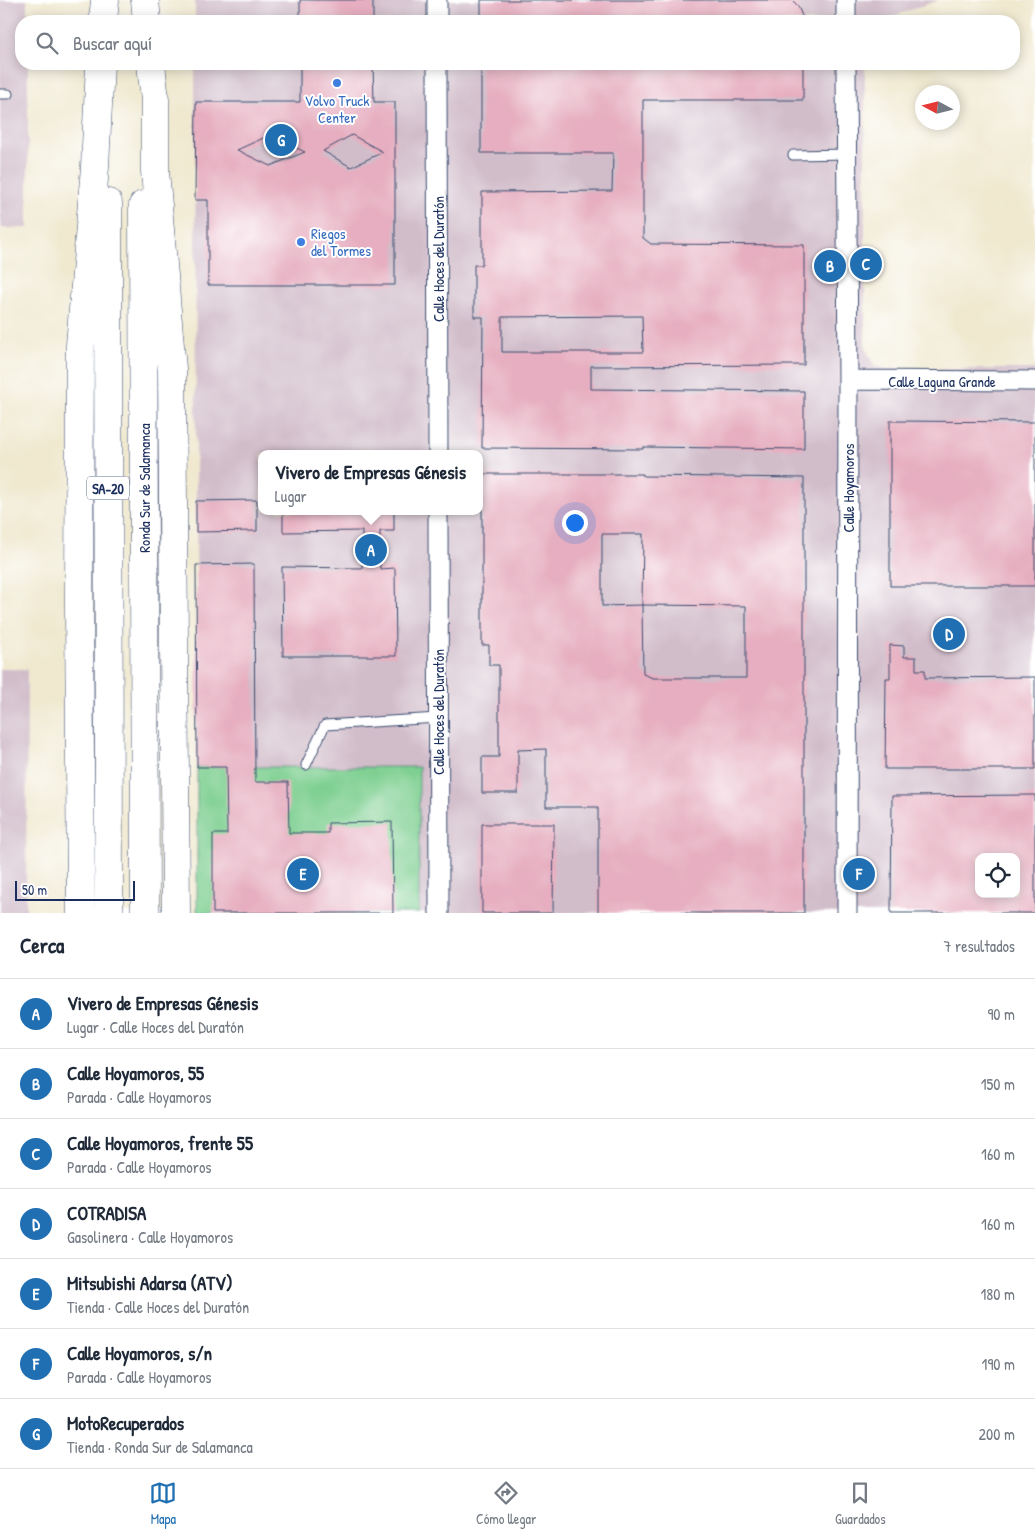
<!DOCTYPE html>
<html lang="es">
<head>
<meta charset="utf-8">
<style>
  :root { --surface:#fff; --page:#f2f2f3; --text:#1f2937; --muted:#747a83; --line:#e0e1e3; --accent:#1f6fb2 }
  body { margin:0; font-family:"Patrick Hand",sans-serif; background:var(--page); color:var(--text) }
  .controls { position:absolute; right:15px; bottom:15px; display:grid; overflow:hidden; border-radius:10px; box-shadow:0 2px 12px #0003 }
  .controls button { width:45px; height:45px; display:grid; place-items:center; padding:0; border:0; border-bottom:1px solid var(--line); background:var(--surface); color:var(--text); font:25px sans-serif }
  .compass { position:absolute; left:915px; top:85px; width:45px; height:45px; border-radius:50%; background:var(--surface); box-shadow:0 2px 12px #0003; rotate:277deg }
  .scale { position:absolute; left:15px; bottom:12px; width:120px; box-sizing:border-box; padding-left:5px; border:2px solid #1b2f5e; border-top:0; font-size:14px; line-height:18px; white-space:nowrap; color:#1b2f5e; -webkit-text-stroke:4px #fff; paint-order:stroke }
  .you { position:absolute; left:574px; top:522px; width:18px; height:18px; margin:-12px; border:4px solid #fff; border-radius:50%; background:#1a73e8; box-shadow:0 0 0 8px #1a73e833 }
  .badge { display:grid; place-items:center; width:32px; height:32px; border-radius:50%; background:var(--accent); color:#fff; font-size:16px; font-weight:700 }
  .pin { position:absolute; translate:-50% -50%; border:2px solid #fff; box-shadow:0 1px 5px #0006 }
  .popup { position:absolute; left:258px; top:450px; width:225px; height:65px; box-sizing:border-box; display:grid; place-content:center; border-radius:10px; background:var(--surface); filter:drop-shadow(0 1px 4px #0005); font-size:16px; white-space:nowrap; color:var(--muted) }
  .popup b { font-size:19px; color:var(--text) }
  .popup::after { content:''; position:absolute; left:50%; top:100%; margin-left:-10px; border:10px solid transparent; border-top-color:var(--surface) }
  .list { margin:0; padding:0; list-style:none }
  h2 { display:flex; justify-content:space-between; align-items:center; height:65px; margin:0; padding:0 20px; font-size:21px }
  h2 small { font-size:16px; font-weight:400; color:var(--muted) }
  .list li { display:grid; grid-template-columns:32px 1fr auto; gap:15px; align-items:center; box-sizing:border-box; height:70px; padding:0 20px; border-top:1px solid var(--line) }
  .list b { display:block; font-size:19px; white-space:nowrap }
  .list p { margin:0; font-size:16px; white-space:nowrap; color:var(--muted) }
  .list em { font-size:16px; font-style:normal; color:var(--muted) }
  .icon { flex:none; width:28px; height:28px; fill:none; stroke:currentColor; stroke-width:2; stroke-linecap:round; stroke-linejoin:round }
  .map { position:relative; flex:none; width:1035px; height:913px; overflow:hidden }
  .search { position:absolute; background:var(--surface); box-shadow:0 2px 12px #0003; left:15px; right:15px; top:15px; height:55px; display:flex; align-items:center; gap:12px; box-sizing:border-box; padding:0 18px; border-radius:20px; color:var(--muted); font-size:19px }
  .sheet { height:555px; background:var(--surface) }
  nav { display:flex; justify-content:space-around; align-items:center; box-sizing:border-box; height:70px; border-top:1px solid var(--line); background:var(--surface); font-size:14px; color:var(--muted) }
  nav a { display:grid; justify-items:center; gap:2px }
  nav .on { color:var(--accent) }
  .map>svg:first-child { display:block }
  .industrial { fill:#d1bdca; fill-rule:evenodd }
  .green { fill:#7dcf90; stroke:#4c7f77 }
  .building { fill:#e6aec0; fill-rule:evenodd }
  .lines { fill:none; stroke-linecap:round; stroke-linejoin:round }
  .service-casing { stroke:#3b4b6f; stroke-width:11 }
  .minor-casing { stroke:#3b4b6f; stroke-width:21 }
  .trunk-casing { stroke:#3b4b6f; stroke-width:29 }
  .service { stroke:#fff; stroke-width:9 }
  .minor { stroke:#fff; stroke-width:19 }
  .trunk { stroke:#fff; stroke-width:28 }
  .shop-dot { fill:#3f7fe0; stroke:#fff; stroke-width:2 }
  .labels { text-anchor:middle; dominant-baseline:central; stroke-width:4; stroke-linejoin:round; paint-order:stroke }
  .shield { fill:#fff; stroke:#5f6d8e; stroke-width:1 }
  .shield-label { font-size:14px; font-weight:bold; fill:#1b2f5e }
  .shop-label { font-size:15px; fill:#366cbe; stroke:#fff }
  .street-label { font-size:15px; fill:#1b2f5e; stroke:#fff }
</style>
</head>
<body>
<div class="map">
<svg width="1035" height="913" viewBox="0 0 1035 913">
  <rect width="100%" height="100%" fill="#fff"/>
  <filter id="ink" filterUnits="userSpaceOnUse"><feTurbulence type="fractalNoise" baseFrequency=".02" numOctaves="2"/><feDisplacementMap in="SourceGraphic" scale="10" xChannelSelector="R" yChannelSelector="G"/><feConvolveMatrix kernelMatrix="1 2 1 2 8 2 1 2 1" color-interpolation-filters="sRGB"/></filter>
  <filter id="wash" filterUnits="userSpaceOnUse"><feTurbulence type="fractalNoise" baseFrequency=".0096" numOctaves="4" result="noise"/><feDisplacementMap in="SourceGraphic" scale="20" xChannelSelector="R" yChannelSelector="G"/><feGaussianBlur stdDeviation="1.12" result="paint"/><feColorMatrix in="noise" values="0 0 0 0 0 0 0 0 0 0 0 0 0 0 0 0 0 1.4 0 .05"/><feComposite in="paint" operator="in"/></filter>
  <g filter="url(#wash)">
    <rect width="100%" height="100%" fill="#f0e9d0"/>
    <path class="industrial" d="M 0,0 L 27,0 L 27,21 L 21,21 L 21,64 L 28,64 L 28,228 L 0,228 Z
      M 195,0 L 939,0 L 880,21 L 195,21 Z
      M 195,64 L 865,64 L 865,344 L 868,354 L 874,365 L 887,369 L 1035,369 L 1035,913 L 197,913 ZM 262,454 L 480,454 L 480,511 L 262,511 ZM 979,857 L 1016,857 L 1016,894 L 979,894 Z
      M 0,669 L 27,669 L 26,913 L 0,913 Z"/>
    <path class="green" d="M 197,767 L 419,767 L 419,913 L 197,913 Z"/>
    <g id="blocks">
      <path class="building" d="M 300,0 L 373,0 L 373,21 L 300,21 Z
        M 481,0 L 792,0 L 798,6 L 804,21 L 481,21 Z
        M 300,64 L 373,64 L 374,102 L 395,102 L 395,285 L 208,285 L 208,200 L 195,200 L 196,102 L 300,102 ZM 270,135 L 305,152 L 270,166 L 237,150 ZM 352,135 L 383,152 L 351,167 L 323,151 Z
        M 481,64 L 803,64 L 803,100 L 643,100 L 643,238 L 651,244 L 804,245 L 804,365 L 591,366 L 591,389 L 804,391 L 804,449 L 643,447 L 643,449 L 482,448 L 483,317 L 474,317 L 474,265 L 482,265 L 482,192 L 612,191 L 613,153 L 481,153 ZM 642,316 L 643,352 L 502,352 L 502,317 Z
        M 890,421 L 1035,422 L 1035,586 L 890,586 Z
        M 482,474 L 643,474 L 643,476 L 804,478 L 804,913 L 598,913 L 598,807 L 546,807 L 546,749 L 518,750 L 518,793 L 482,793 L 482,757 L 499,757 L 499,665 L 489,665 L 489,645 L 482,645 ZM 602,534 L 643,534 L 642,605 L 602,606 ZM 642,605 L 746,606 L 746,678 L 653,678 L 643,674 Z
        M 257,500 L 257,531 L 196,532 L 196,501 Z
        M 283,511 L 394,511 L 394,531 L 380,531 L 380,569 L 395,568 L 396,656 L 283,656 L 282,567 L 362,568 L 362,531 L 283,532 Z
        M 254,564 L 255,782 L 288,782 L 289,833 L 328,833 L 328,823 L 392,822 L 393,913 L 213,913 L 213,834 L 227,834 L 226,767 L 197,767 L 196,565 Z
        M 890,645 L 904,646 L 904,657 L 916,657 L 916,670 L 925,670 L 925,678 L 1035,677 L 1035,769 L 885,769 L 886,678 L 890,678 Z
        M 1035,795 L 1035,913 L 891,913 L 892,796 ZM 979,857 L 1016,857 L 1016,894 L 979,894 Z
        M 482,824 L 554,824 L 553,913 L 482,913 Z"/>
    </g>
  </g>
  <g filter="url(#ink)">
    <use href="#blocks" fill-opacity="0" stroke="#3b4b6f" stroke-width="1"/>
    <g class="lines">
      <defs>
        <path id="service" d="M 0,94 L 8,94
          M 793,155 L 847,154
          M 306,765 L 325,725 L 438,718"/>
        <path id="minor" d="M 437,0 L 437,21
          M 846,0 L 846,21
          M 437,64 L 438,454
          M 846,64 L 848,380 L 847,913
          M 848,380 L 1035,381
          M 438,511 L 439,913"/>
        <path id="trunk" d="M 145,0 L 147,21
          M 103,21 L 105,0
          M 151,64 L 155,100 L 155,171 L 172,369 L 176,913
          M 108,203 L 109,913
          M 143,205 L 145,913
          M 81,913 L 79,601 L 80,345 L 95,167 L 100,64"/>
      </defs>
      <use href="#service" class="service-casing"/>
      <use href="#minor" class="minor-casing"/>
      <use href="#trunk" class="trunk-casing"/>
      <use href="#service" class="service"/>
      <use href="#minor" class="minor"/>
      <use href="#trunk" class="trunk"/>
    </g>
  </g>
  <g class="shop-dot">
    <circle cx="337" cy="83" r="5"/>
    <circle cx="301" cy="242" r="5"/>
  </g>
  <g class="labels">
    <rect class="shield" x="87" y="476.5" width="42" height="23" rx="4"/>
    <g class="shield-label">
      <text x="108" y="488">SA-20</text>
    </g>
    <g class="shop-label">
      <text x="337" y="100">Volvo Truck<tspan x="337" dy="17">Center</tspan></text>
      <text x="311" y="233" text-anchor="start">Riegos<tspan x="311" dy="17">del Tormes</tspan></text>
    </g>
    <g class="street-label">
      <text transform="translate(438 259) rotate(-90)">Calle Hoces del Duratón</text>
      <text x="942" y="381">Calle Laguna Grande</text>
      <text transform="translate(144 488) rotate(-90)">Ronda Sur de Salamanca</text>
      <text transform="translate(848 488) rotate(-90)">Calle Hoyamoros</text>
      <text transform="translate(438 712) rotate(-90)">Calle Hoces del Duratón</text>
    </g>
  </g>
</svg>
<div class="controls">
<button><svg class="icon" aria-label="locate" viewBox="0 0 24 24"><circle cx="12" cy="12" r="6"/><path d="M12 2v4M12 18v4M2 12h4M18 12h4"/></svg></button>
</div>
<svg class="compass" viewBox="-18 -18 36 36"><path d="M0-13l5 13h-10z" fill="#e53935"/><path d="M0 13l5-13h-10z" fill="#747a83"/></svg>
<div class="scale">50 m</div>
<div class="you"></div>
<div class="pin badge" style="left:371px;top:550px">A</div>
<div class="popup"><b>Vivero de Empresas Génesis</b>Lugar</div>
<div class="pin badge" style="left:830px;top:266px">B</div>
<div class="pin badge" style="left:866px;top:264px">C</div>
<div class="pin badge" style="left:949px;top:634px">D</div>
<div class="pin badge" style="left:303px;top:874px">E</div>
<div class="pin badge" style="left:859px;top:874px">F</div>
<div class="pin badge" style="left:281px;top:140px">G</div>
<div class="search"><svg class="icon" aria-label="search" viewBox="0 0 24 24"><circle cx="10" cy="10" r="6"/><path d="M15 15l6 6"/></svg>Buscar aquí</div>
</div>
<section class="sheet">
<h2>Cerca<small>7 resultados</small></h2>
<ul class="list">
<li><span class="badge">A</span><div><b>Vivero de Empresas Génesis</b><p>Lugar · Calle Hoces del Duratón</p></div><em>90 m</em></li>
<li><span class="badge">B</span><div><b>Calle Hoyamoros, 55</b><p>Parada · Calle Hoyamoros</p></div><em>150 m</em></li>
<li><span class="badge">C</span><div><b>Calle Hoyamoros, frente 55</b><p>Parada · Calle Hoyamoros</p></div><em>160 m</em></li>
<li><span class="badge">D</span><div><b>COTRADISA</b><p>Gasolinera · Calle Hoyamoros</p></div><em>160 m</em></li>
<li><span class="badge">E</span><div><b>Mitsubishi Adarsa (ATV)</b><p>Tienda · Calle Hoces del Duratón</p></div><em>180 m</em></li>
<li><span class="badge">F</span><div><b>Calle Hoyamoros, s/n</b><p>Parada · Calle Hoyamoros</p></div><em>190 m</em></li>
<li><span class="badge">G</span><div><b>MotoRecuperados</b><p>Tienda · Ronda Sur de Salamanca</p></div><em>200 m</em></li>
</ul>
</section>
<nav>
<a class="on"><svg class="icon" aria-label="map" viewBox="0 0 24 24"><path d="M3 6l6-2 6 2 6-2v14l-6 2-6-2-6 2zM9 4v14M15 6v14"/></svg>Mapa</a>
<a><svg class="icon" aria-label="directions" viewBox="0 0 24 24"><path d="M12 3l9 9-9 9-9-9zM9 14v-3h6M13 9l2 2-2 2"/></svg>Cómo llegar</a>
<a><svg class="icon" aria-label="saved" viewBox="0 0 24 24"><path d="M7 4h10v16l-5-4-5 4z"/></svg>Guardados</a>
</nav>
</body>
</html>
